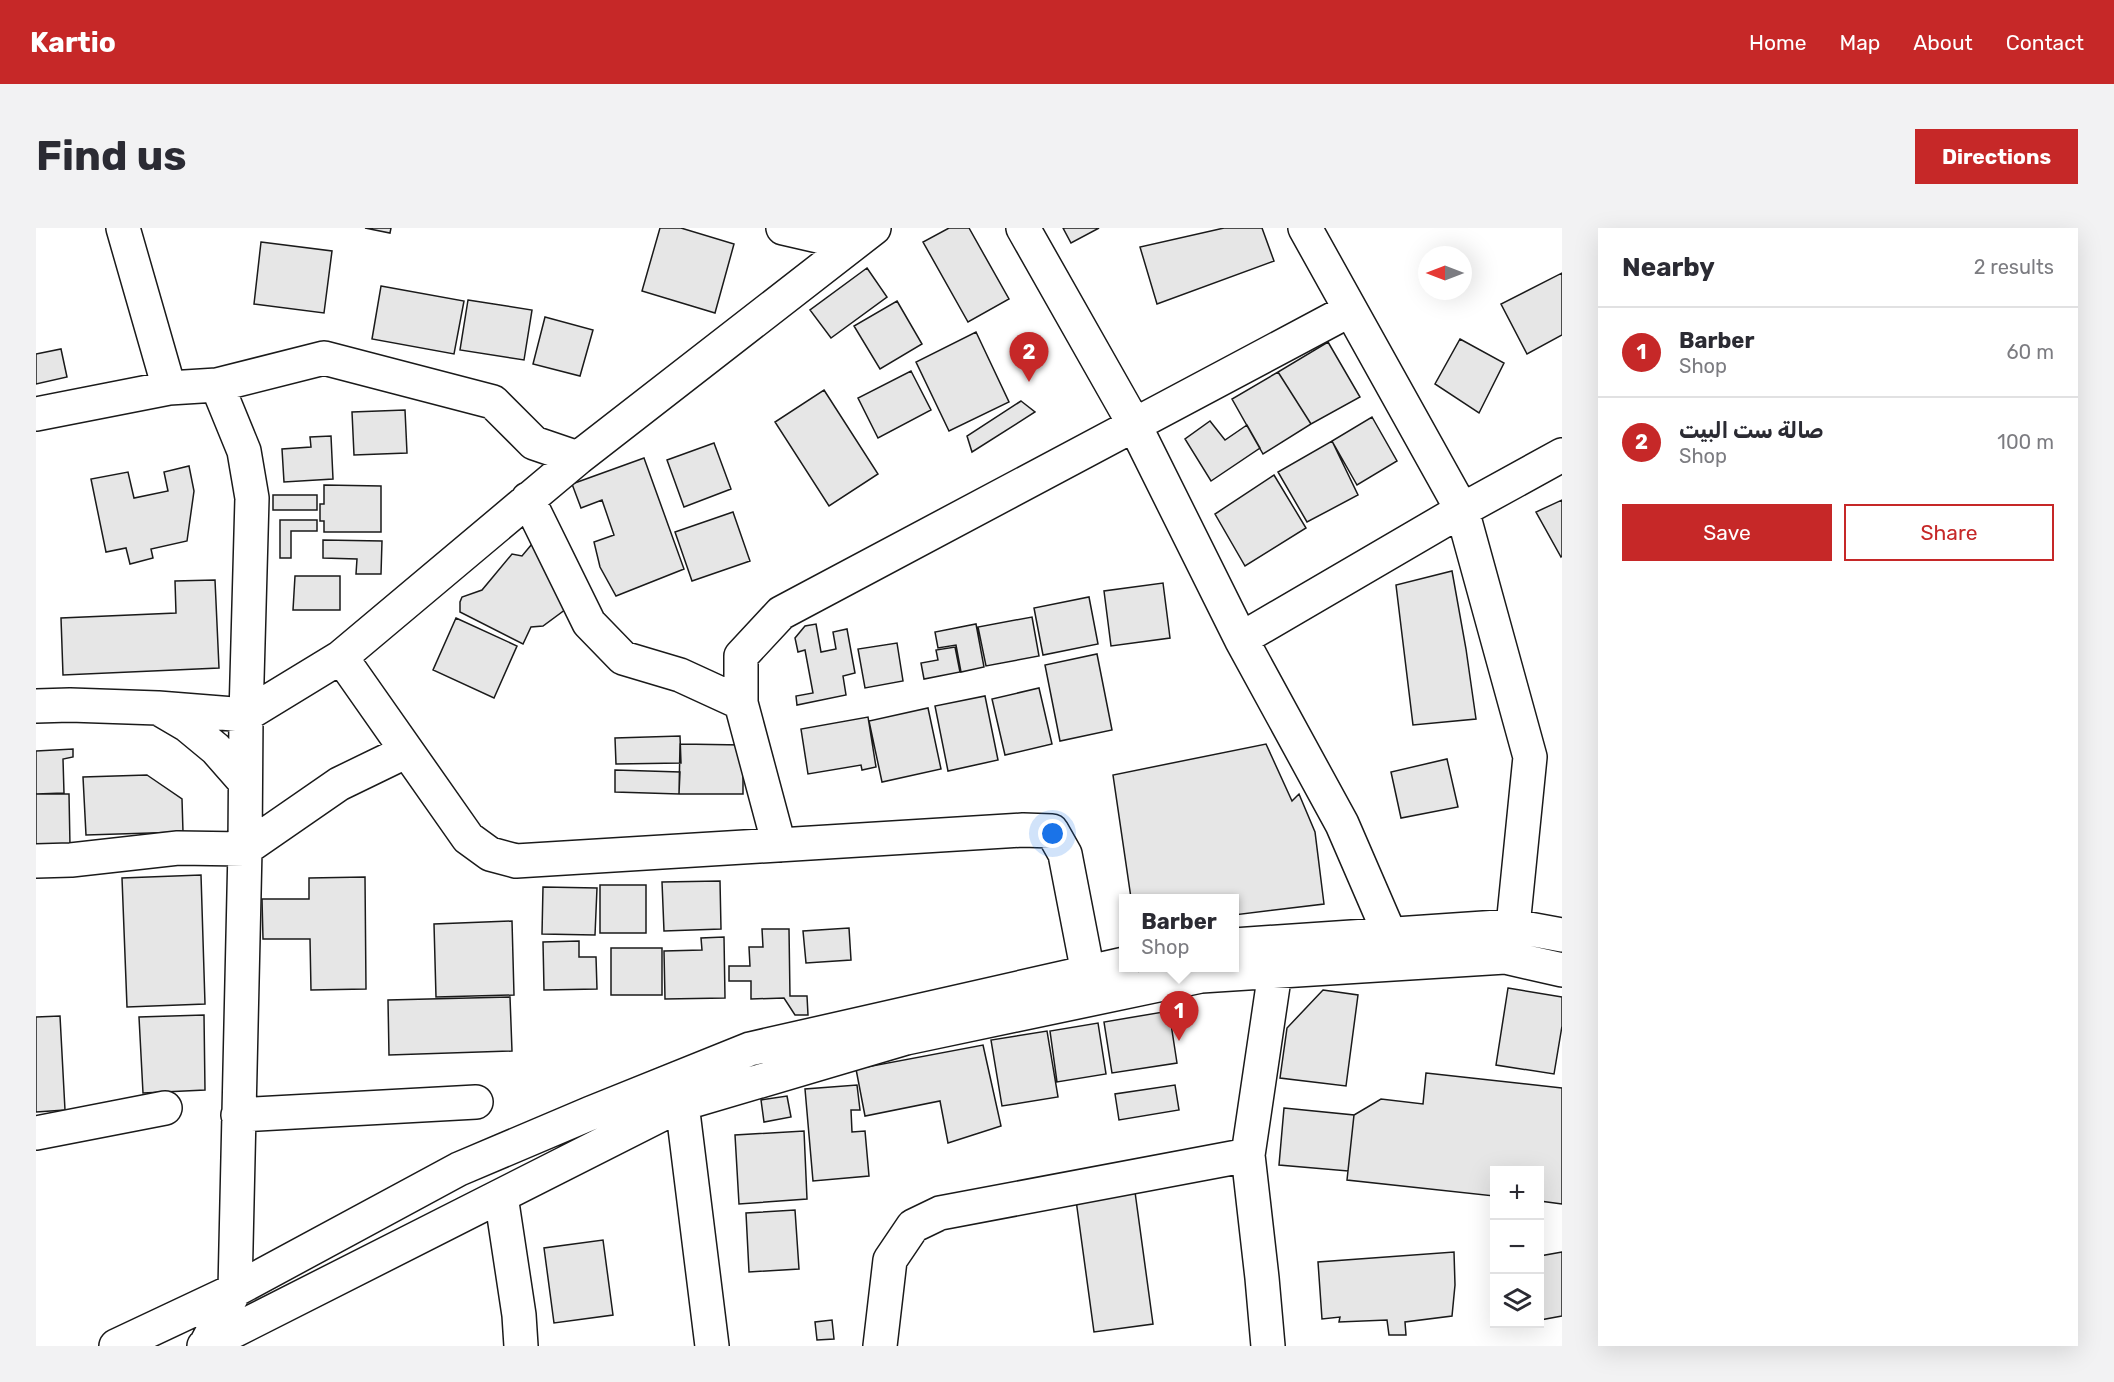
<!DOCTYPE html>
<html lang="en">
<head>
<meta charset="utf-8">
<style>
  :root { --surface:#fff; --page:#f2f2f3; --text:#2b2b33; --muted:#7c7c81; --line:#e1e1e2; --accent:#c62828 }
  body { margin:0; font-family:Rubik,Cairo,sans-serif; background:var(--page); color:var(--text) }
  .controls { position:absolute; right:18px; bottom:18px; display:grid; overflow:hidden; border-radius:0px; box-shadow:0 6px 24px #0002 }
  .controls button { width:54px; height:54px; display:grid; place-items:center; padding:0; border:0; border-bottom:2px solid var(--line); background:var(--surface); color:var(--text); font:30px sans-serif }
  .compass { position:absolute; left:1382px; top:18px; width:54px; height:54px; border-radius:50%; background:var(--surface); box-shadow:0 6px 24px #0002; rotate:270deg }
  .you { position:absolute; left:1017px; top:606px; width:21px; height:21px; margin:-15px; border:4px solid #fff; border-radius:50%; background:#1a73e8; box-shadow:0 0 0 9px #1a73e833 }
  .badge { display:grid; place-items:center; width:39px; height:39px; border-radius:50%; background:var(--accent); color:#fff; font-size:20px; font-weight:700 }
  .pin { position:absolute; translate:-50% -50px; filter:drop-shadow(0 2px 3px #0008) }
  .pin::after { content:''; position:absolute; top:32px; width:21px; height:18px; background:inherit; clip-path:polygon(0 0,100% 0,50% 100%) }
  .popup { position:absolute; left:1083px; top:666px; width:120px; height:78px; box-sizing:border-box; display:grid; place-content:center; border-radius:0px; background:var(--surface); filter:drop-shadow(0 2px 4px #0005); font-size:20px; white-space:nowrap; color:var(--muted) }
  .popup b { font-size:22px; color:var(--text) }
  .popup::after { content:''; position:absolute; left:50%; top:100%; margin-left:-12px; border:12px solid transparent; border-top-color:var(--surface) }
  .list { margin:0; padding:0; list-style:none }
  h2 { display:flex; justify-content:space-between; align-items:center; height:78px; margin:0; padding:0 24px; font-size:26px }
  h2 small { font-size:20px; font-weight:400; color:var(--muted) }
  .list li { display:grid; grid-template-columns:39px 1fr auto; gap:18px; align-items:center; box-sizing:border-box; height:90px; padding:0 24px; border-top:2px solid var(--line) }
  .list b { display:block; font-size:22px; white-space:nowrap }
  .list p { margin:0; font-size:20px; white-space:nowrap; color:var(--muted) }
  .list em { font-size:20px; font-style:normal; color:var(--muted) }
  .actions { display:flex; gap:12px; padding:18px 24px }
  .actions a { flex:1; padding:14px 0; border:2px solid var(--accent); border-radius:0px; text-align:center; font-size:21px; color:var(--accent) }
  .actions .main { background:var(--accent); color:#fff }
  .icon { flex:none; width:33px; height:33px; fill:none; stroke:currentColor; stroke-width:2; stroke-linecap:round; stroke-linejoin:round }
  .map { position:relative; flex:none; width:1526px; height:1118px; overflow:hidden; border-radius:0px }
  header { display:flex; align-items:center; gap:36px; box-sizing:border-box; height:84px; padding:0 30px; background:var(--accent); color:#fff }
  header strong { font-size:28px }
  nav { display:flex; gap:33px; margin-inline-start:auto; font-size:21px }
  .intro { display:flex; align-items:center; justify-content:space-between; box-sizing:border-box; height:144px; padding:0 36px }
  h1 { margin:0; font-size:42px }
  .button { padding:15px 27px; border-radius:0px; background:var(--accent); color:#fff; font-size:21px; font-weight:700 }
  main { display:flex; gap:36px; padding:0 36px }
  aside { flex:1; background:var(--surface); border-radius:0px; box-shadow:0 6px 24px #0002 }
  .map>svg:first-child { display:block }
  .building { fill:#e6e6e6; stroke:#1a1a1a; stroke-width:1.5 }
  .lines { fill:none; stroke-linecap:round; stroke-linejoin:round }
  .minor-casing { stroke:#1a1a1a; stroke-width:36 }
  .minor { stroke:#fff; stroke-width:33 }
</style>
</head>
<body>
<header>
<strong>Kartio</strong>
<nav><a>Home</a><a>Map</a><a>About</a><a>Contact</a></nav>
</header>
<div class="intro"><h1>Find us</h1><a class="button">Directions</a></div>
<main>
<div class="map">
<svg width="1526" height="1118" viewBox="0 0 1526 1118">
  <rect width="100%" height="100%" fill="#fff"/>
  <path class="building" d="M 329,0 L 355,0 L 354,5 Z
    M 624,0 L 645,0 L 698,16 L 679,85 L 606,63 Z
    M 913,0 L 933,0 L 973,71 L 932,94 L 887,14 Z
    M 1027,0 L 1063,0 L 1035,15 Z
    M 1188,0 L 1226,0 L 1238,33 L 1121,76 L 1104,19 Z
    M 225,14 L 296,23 L 288,85 L 218,76 Z
    M 831,40 L 851,69 L 795,110 L 774,82 Z
    M 1526,45 L 1526,107 L 1491,126 L 1465,76 Z
    M 345,58 L 428,73 L 418,126 L 336,111 Z
    M 432,72 L 496,82 L 488,132 L 424,122 Z
    M 861,73 L 886,116 L 844,141 L 818,98 Z
    M 509,89 L 557,102 L 544,148 L 497,136 Z
    M 940,104 L 973,174 L 913,203 L 880,134 Z
    M 1424,111 L 1468,135 L 1443,185 L 1399,156 Z
    M 1292,114 L 1324,169 L 1275,196 L 1242,144 Z
    M 25,121 L 31,149 L 0,156 L 0,126 Z
    M 875,143 L 895,182 L 842,210 L 822,170 Z
    M 1242,144 L 1275,196 L 1227,226 L 1196,171 Z
    M 788,162 L 842,246 L 793,278 L 739,194 Z
    M 985,173 L 999,184 L 936,224 L 931,208 Z
    M 369,182 L 371,225 L 318,227 L 316,184 Z
    M 1336,189 L 1361,233 L 1321,257 L 1296,213 Z
    M 1174,193 L 1189,212 L 1211,197 L 1224,220 L 1175,253 L 1149,211 Z
    M 295,208 L 297,251 L 248,254 L 246,221 L 275,219 L 274,209 Z
    M 1296,213 L 1322,267 L 1271,294 L 1242,244 Z
    M 678,215 L 695,261 L 648,279 L 631,232 Z
    M 608,230 L 648,341 L 580,368 L 564,339 L 558,314 L 578,307 L 566,272 L 545,280 L 536,256 Z
    M 153,238 L 158,263 L 151,313 L 115,321 L 117,330 L 94,336 L 90,320 L 70,324 L 55,251 L 92,244 L 98,270 L 132,263 L 128,244 Z
    M 1238,247 L 1270,300 L 1209,338 L 1179,286 Z
    M 288,257 L 345,258 L 345,304 L 288,304 L 288,293 L 284,293 L 284,276 L 288,276 Z
    M 237,267 L 281,267 L 281,282 L 237,282 Z
    M 1526,272 L 1526,328 L 1525,329 L 1500,284 Z
    M 697,284 L 714,333 L 656,353 L 639,304 Z
    M 244,292 L 281,292 L 281,303 L 255,303 L 255,330 L 244,330 Z
    M 287,312 L 346,313 L 345,346 L 320,346 L 321,331 L 287,330 Z
    M 496,316 L 502,319 L 530,381 L 507,398 L 495,399 L 487,416 L 424,384 L 424,374 L 426,369 L 446,362 L 476,326 L 486,328 Z
    M 1416,343 L 1430,421 L 1440,491 L 1377,497 L 1360,357 Z
    M 259,348 L 304,348 L 304,382 L 257,382 Z
    M 179,352 L 183,440 L 27,447 L 25,390 L 140,385 L 139,353 Z
    M 1127,355 L 1134,410 L 1075,418 L 1068,363 Z
    M 1053,369 L 1062,416 L 1007,427 L 998,380 Z
    M 996,389 L 1003,428 L 950,438 L 942,399 Z
    M 420,390 L 481,418 L 458,470 L 397,442 Z
    M 780,396 L 785,424 L 800,421 L 797,404 L 811,401 L 819,445 L 807,448 L 810,467 L 761,477 L 760,468 L 777,465 L 769,422 L 762,424 L 759,410 L 769,398 Z
    M 940,396 L 948,439 L 925,444 L 920,417 L 902,420 L 899,404 Z
    M 861,415 L 867,453 L 829,460 L 822,421 Z
    M 919,419 L 924,444 L 888,451 L 885,435 L 902,432 L 900,422 Z
    M 1061,426 L 1076,502 L 1024,513 L 1009,437 Z
    M 1003,460 L 1016,516 L 969,527 L 956,471 Z
    M 949,468 L 962,532 L 912,543 L 899,478 Z
    M 892,480 L 905,541 L 846,554 L 833,493 Z
    M 832,489 L 840,539 L 826,542 L 825,537 L 772,546 L 765,501 Z
    M 644,508 L 645,535 L 580,536 L 579,510 Z
    M 644,516 L 707,517 L 707,566 L 643,566 Z
    M 1230,516 L 1256,573 L 1263,566 L 1279,604 L 1288,676 L 1198,687 L 1198,670 L 1095,670 L 1077,547 Z
    M 37,521 L 37,529 L 27,531 L 28,565 L 0,566 L 0,523 Z
    M 1411,531 L 1422,579 L 1365,590 L 1355,544 Z
    M 579,542 L 644,544 L 643,566 L 579,564 Z
    M 111,547 L 146,571 L 147,604 L 50,607 L 47,549 Z
    M 0,566 L 33,566 L 34,618 L 0,620 Z
    M 165,647 L 169,776 L 91,779 L 86,650 Z
    M 329,649 L 330,761 L 275,762 L 274,711 L 227,711 L 226,671 L 273,671 L 273,650 Z
    M 684,653 L 685,701 L 628,703 L 626,654 Z
    M 564,657 L 610,657 L 610,705 L 564,705 Z
    M 507,659 L 561,660 L 559,707 L 506,706 Z
    M 476,693 L 478,767 L 400,769 L 398,696 Z
    M 813,700 L 815,732 L 770,735 L 767,703 Z
    M 726,701 L 753,701 L 754,768 L 771,768 L 772,787 L 759,787 L 748,770 L 715,771 L 715,753 L 693,753 L 693,738 L 714,738 L 713,719 L 727,719 Z
    M 688,709 L 689,770 L 629,771 L 628,723 L 666,722 L 665,710 Z
    M 543,713 L 543,729 L 560,729 L 561,761 L 508,762 L 507,714 Z
    M 575,720 L 626,720 L 626,767 L 575,767 Z
    M 1472,760 L 1526,769 L 1526,798 L 1518,846 L 1460,837 Z
    M 1287,762 L 1322,767 L 1310,858 L 1244,850 L 1251,800 Z
    M 474,769 L 476,823 L 353,827 L 352,772 Z
    M 1133,783 L 1141,835 L 1076,845 L 1068,794 Z
    M 168,787 L 169,862 L 107,865 L 103,789 Z
    M 24,788 L 29,882 L 0,884 L 0,789 Z
    M 1062,795 L 1070,846 L 1021,854 L 1014,803 Z
    M 1011,803 L 1022,869 L 966,878 L 955,812 Z
    M 947,817 L 965,898 L 912,915 L 904,873 L 829,888 L 820,841 Z
    M 1390,845 L 1526,860 L 1526,976 L 1504,973 L 1504,942 L 1458,942 L 1458,968 L 1311,952 L 1318,887 L 1345,871 L 1387,876 Z
    M 821,857 L 824,882 L 815,882 L 816,904 L 829,903 L 833,948 L 777,953 L 769,861 Z
    M 1139,857 L 1143,882 L 1083,892 L 1079,866 Z
    M 751,868 L 755,889 L 728,894 L 725,872 Z
    M 1248,880 L 1318,887 L 1312,943 L 1243,937 Z
    M 768,903 L 771,971 L 703,976 L 699,907 Z
    M 1099,964 L 1117,1096 L 1058,1104 L 1040,972 Z
    M 759,982 L 763,1041 L 713,1044 L 710,985 Z
    M 567,1012 L 577,1087 L 518,1095 L 508,1020 Z
    M 1418,1024 L 1419,1057 L 1416,1088 L 1369,1094 L 1370,1107 L 1353,1107 L 1351,1092 L 1303,1094 L 1304,1089 L 1286,1091 L 1282,1034 Z
    M 1526,1024 L 1526,1088 L 1504,1092 L 1504,1028 Z
    M 796,1092 L 798,1111 L 781,1112 L 779,1094 Z"/>
  <g class="lines">
    <defs>
      <path id="minor" d="M 747,0 L 817,16
        M 987,0 L 1098,196 L 1205,411 L 1306,596 L 1354,707
        M 1269,0 L 1426,282 L 1494,529 L 1477,698
        M 181,157 L 288,130 L 457,174 L 498,215 L 542,230
        M 0,186 L 133,160 L 87,0
        M 492,271 L 553,395 L 587,430 L 644,447 L 705,475
        M 1205,411 L 1426,282 L 1526,227
        M 305,429 L 432,610 L 454,626 L 480,633 L 987,602 L 1016,603 L 1029,626 L 1052,745
        M 0,478 L 34,477 L 122,480 L 151,497 L 180,521 L 208,553
        M 122,480 L 210,487 L 216,270 L 208,223 L 181,157 L 133,160
        M 743,617 L 705,475 L 705,428 L 745,385 L 1314,82
        M 0,633 L 35,632 L 142,620 L 209,621 L 303,556 L 371,523
        M 1198,717 L 1477,698 L 1526,707
        M 639,856 L 646,876 L 676,1118
        M 202,887 L 440,874
        M 0,905 L 129,880
        M 465,968 L 483,1087 L 485,1118
        M 80,1118 L 199,1062 L 423,941 L 555,885 L 714,821 L 1088,736
        M 168,1118 L 646,876 L 870,810 L 1165,748 L 1469,729 L 1526,742
        M 169,1118 L 199,1062 L 209,621 L 210,487 L 305,429 L 542,230 L 838,0
        M 844,1118 L 854,1032 L 877,998 L 904,985 L 1212,927
        M 1232,1118 L 1226,1050 L 1212,927 L 1239,744"/>
    </defs>
    <use href="#minor" class="minor-casing"/>
    <use href="#minor" class="minor"/>
  </g>
</svg>
<div class="controls">
<button>+</button>
<button>−</button>
<button><svg class="icon" aria-label="layers" viewBox="0 0 24 24"><path d="M12 4l9 5-9 5-9-5zM3 14l9 5 9-5"/></svg></button>
</div>
<svg class="compass" viewBox="-18 -18 36 36"><path d="M0-13l5 13h-10z" fill="#e53935"/><path d="M0 13l5-13h-10z" fill="#7c7c81"/></svg>
<div class="you"></div>
<div class="pin badge" style="left:1143px;top:813px">1</div>
<div class="popup"><b>Barber</b>Shop</div>
<div class="pin badge" style="left:993px;top:154px">2</div>
</div>
<aside>
<h2>Nearby<small>2 results</small></h2>
<ul class="list">
<li><span class="badge">1</span><div><b>Barber</b><p>Shop</p></div><em>60 m</em></li>
<li><span class="badge">2</span><div><b>صالة ست البيت</b><p>Shop</p></div><em>100 m</em></li>
</ul>
<div class="actions"><a class="main">Save</a><a>Share</a></div>
</aside>
</main>
</body>
</html>
